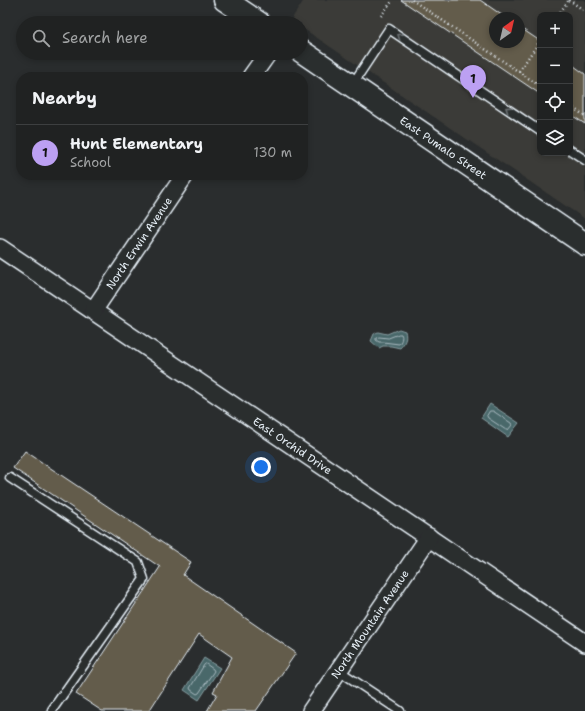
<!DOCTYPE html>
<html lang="en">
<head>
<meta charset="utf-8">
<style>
  :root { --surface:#202222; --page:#282a2a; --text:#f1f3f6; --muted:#a2a4a5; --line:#3d3f40; --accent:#bca0f2 }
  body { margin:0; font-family:"Shantell Sans",sans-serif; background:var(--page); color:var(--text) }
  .controls { position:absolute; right:12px; top:12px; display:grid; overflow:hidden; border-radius:8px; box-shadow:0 2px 6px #0003 }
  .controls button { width:36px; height:36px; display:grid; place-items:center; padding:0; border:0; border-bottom:1px solid var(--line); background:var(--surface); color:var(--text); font:20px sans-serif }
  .compass { position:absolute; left:489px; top:12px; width:36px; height:36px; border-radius:50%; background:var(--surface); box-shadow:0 2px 6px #0003; rotate:34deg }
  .you { position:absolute; left:261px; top:467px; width:14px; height:14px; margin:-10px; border:3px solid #fff; border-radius:50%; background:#1a73e8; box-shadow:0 0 0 6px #1a73e833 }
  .badge { display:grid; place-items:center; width:26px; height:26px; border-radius:50%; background:var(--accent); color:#111; font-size:13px; font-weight:700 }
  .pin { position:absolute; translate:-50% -33px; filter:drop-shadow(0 1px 2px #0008) }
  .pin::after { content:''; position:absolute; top:21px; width:14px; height:12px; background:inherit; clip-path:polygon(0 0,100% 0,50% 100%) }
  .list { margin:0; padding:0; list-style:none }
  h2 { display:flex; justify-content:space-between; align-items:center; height:52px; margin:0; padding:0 16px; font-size:17px }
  h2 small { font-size:13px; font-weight:400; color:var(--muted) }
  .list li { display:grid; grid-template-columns:26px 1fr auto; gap:12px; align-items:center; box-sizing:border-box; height:56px; padding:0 16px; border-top:1px solid var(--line) }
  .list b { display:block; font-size:15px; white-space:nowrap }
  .list p { margin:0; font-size:13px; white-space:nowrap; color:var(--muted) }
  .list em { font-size:13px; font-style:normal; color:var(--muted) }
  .icon { flex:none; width:22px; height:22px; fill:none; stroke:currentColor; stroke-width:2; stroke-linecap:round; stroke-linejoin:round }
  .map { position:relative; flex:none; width:585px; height:711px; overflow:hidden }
  .search { position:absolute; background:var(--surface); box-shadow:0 2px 6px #0003; left:16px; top:16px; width:292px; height:44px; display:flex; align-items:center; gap:10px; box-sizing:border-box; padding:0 14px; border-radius:22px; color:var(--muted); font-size:15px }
  .panel { position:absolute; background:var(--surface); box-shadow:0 2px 6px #0003; left:16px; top:72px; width:292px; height:108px; border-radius:16px }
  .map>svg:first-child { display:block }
  .built { fill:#3b3b37; fill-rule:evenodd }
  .water { fill:#4a686b; stroke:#899fa3 }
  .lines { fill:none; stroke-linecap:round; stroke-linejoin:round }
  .shore { stroke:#a9bac0; stroke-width:1 }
  .building { fill:#645c4c; stroke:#e8f1f8 }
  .lane-casing { stroke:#e8f1f8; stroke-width:11 }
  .street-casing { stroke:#e8f1f8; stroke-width:20 }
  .secondary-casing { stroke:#e8f1f8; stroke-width:25 }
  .path { stroke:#e8f1f8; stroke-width:2.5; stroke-dasharray:1 3; stroke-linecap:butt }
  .lane { stroke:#2a2d2e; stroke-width:8 }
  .street { stroke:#2a2d2e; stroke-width:17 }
  .secondary { stroke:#2a2d2e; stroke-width:22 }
  .oneway { stroke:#6c7275 }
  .labels { text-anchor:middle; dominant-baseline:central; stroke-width:3.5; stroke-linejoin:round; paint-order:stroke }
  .street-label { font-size:11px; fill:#e8f1f8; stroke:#2a2d2e }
</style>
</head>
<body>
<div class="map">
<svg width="585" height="711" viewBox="0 0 585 711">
  <rect width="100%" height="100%" fill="#2a2d2e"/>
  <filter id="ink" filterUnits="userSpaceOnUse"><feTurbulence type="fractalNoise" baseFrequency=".025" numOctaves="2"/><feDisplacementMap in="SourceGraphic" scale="8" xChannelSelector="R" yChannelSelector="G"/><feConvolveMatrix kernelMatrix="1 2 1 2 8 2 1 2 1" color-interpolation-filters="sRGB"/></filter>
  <g filter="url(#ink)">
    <path class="built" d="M 304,0 L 585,0 L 585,219 L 301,27 L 301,23 L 295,23 L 291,20 ZM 540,15 L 570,15 L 570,153 L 540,153 ZM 495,18 L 519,18 L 519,42 L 495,42 Z"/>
    <path class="water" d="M 399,329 L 405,331 C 407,338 405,343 400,348 L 391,346 L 383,346 L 379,348 L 371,341 L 374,334 L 378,332 L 387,334 Z
      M 490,404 L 519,423 L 508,437 L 481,418 Z
      M 204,658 L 220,668 L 199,700 L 184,690 Z"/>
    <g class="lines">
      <path class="shore" d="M 399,334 L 401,334 C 403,337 401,342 399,344 L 383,342 L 379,342 L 376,340 L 376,338 L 379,337 L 388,338 Z
        M 490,411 L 493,411 L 511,423 L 512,425 L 508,430 L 506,430 L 488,418 L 487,416 Z
        M 206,664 L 213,669 L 214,671 L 199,693 L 197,694 L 191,690 L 190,688 L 204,665 Z"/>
    </g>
    <path class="building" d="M 401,0 L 480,0 L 506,18 L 495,18 L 495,42 L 519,42 L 519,27 L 540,41 L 540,94 Z
      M 570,63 L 585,74 L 585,124 L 570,114 Z
      M 25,451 L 191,562 L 183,575 L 296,653 L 256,711 L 207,711 L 217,694 L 213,692 L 232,657 L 199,634 L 149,711 L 102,711 L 76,694 L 160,567 L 13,468 Z"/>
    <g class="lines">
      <defs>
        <path id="lane" d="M 352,85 L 389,29 L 540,131
          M 570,150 L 585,160
          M 10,478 L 138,562 L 144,579 L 52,710 L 52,711
          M 338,670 L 400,711"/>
        <g id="street">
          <path d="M 251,77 L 268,53"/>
          <path id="s1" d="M 0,248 L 585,643"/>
          <path id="s2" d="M 93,311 L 185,175"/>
          <path id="s3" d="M 311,711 L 429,537"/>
        </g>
        <g id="secondary">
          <path d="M 225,0 L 259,23"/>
          <path id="s4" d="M 301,51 L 585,244"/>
        </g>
      </defs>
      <use href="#lane" class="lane-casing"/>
      <use href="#street" class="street-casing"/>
      <use href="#secondary" class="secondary-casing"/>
      <path class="path" d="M 412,0 L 540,86
        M 569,0 L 585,11
        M 558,15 L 569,0
        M 381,16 L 393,0
        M 519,71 L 540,41
        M 570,106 L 585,116"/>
      <use href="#lane" class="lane"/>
      <use href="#street" class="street"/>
      <use href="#secondary" class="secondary"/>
    </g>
    <defs><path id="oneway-chevron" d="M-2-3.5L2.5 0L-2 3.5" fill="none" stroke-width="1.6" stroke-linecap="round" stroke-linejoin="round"/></defs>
    <g class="oneway">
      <use href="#oneway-chevron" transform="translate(400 36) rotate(-146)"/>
      <use href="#oneway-chevron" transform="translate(508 109) rotate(-146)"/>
    </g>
  </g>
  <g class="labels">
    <g class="street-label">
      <text stroke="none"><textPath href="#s4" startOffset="172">East Pumalo Street</textPath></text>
      <text stroke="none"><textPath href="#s2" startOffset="82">North Erwin Avenue</textPath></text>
      <text stroke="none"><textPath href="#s1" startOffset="353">East Orchid Drive</textPath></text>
      <text stroke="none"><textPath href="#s3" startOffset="105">North Mountain Avenue</textPath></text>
    </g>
  </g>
</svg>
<div class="controls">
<button>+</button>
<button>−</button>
<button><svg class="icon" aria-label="locate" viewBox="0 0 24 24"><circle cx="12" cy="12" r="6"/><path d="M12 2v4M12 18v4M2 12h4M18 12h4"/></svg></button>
<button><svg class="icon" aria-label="layers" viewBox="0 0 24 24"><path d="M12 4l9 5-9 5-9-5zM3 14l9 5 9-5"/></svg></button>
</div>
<svg class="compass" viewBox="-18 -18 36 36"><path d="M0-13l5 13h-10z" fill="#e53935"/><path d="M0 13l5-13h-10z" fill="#a2a4a5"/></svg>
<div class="you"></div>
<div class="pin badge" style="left:473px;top:98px">1</div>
<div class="search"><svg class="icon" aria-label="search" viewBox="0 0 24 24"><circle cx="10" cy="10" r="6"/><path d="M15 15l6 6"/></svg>Search here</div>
<section class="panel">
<h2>Nearby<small></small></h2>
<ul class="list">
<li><span class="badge">1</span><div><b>Hunt Elementary</b><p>School</p></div><em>130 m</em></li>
</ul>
</section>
</div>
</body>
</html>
